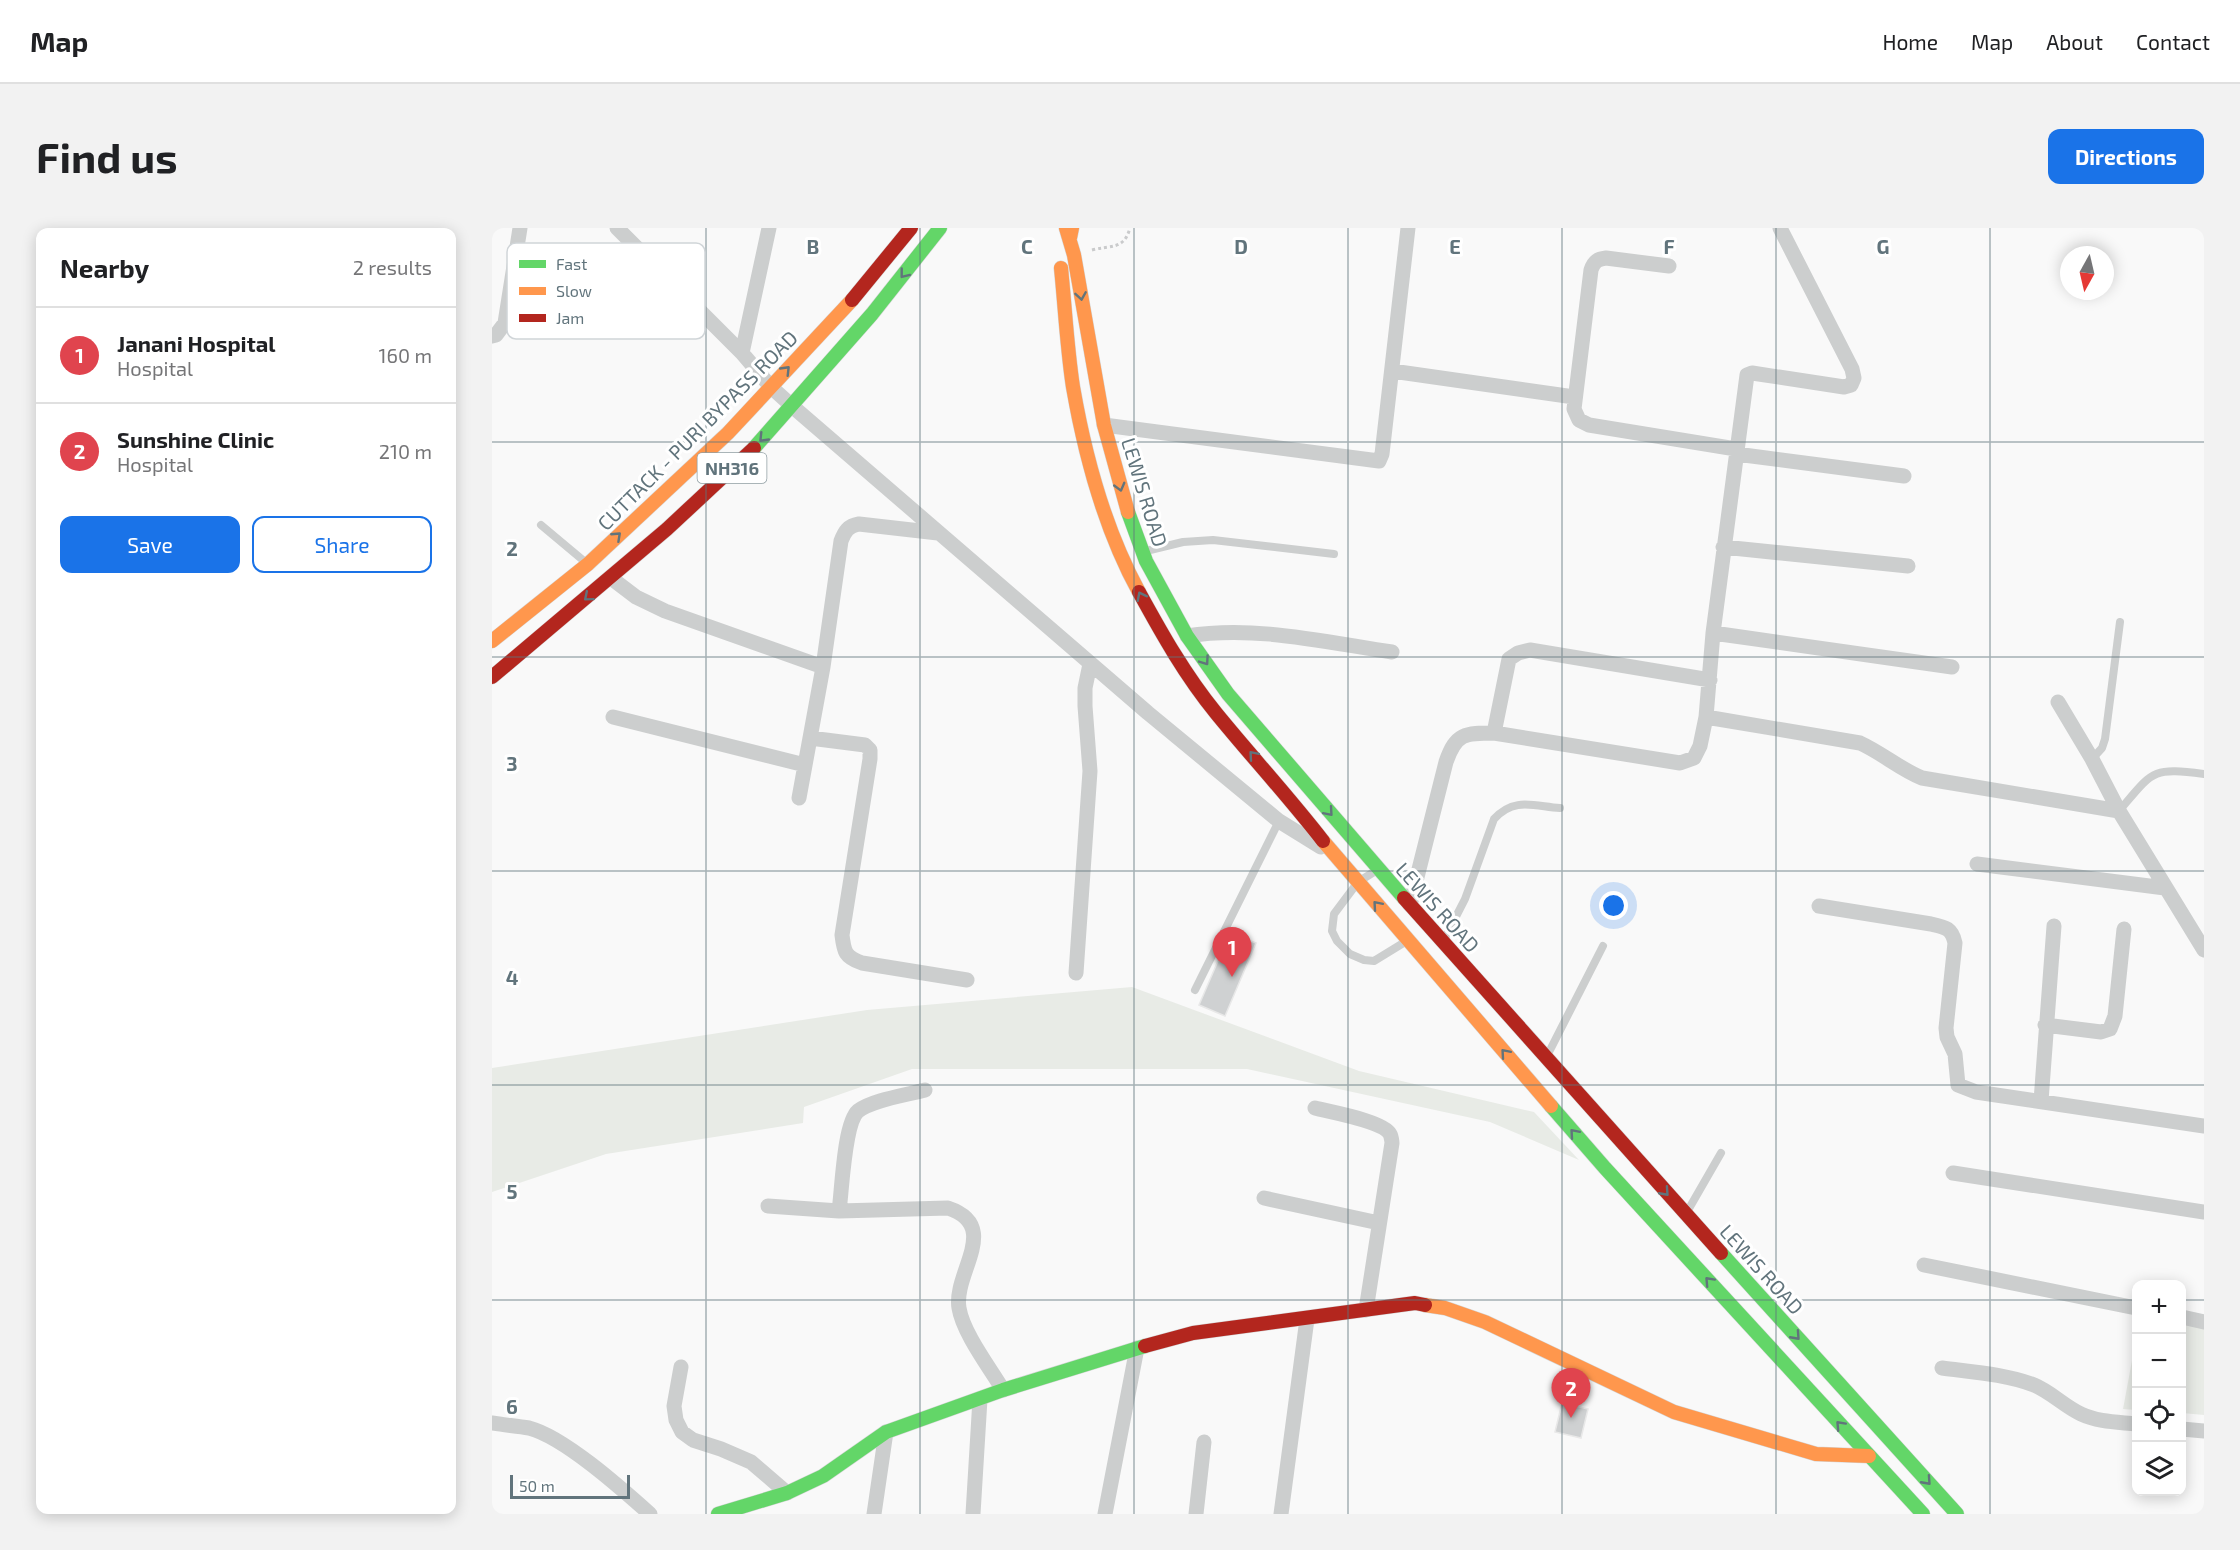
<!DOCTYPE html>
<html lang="en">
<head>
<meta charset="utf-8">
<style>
  :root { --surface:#fff; --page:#f2f2f2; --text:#202124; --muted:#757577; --line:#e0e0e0; --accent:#1a73e8 }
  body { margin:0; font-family:"Exo 2",sans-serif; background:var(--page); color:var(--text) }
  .controls { position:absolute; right:18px; bottom:18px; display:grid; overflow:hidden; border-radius:12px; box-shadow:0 3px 15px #0003 }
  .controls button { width:54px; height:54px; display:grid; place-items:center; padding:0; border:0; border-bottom:2px solid var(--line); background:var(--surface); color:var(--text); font:30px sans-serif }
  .compass { position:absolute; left:1568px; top:18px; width:54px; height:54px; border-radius:50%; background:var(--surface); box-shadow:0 3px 15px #0003; rotate:188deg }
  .scale { position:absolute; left:18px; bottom:15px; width:120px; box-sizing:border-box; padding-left:6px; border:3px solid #61747c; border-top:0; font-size:16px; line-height:21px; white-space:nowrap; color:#61747c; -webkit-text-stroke:4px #fff; paint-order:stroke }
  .you { position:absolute; left:1122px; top:678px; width:21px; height:21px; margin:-15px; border:4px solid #fff; border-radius:50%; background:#1a73e8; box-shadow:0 0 0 9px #1a73e833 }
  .badge { display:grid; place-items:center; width:39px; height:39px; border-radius:50%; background:var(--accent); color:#fff; font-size:20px; font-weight:700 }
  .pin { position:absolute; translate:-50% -50px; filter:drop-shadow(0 2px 3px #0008) }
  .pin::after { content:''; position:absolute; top:32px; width:21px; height:18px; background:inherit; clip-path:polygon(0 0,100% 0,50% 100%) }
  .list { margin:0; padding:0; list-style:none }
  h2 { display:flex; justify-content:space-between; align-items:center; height:78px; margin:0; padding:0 24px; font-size:26px }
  h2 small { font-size:20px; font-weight:400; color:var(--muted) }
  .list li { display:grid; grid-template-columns:39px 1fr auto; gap:18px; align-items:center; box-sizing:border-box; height:96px; padding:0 24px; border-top:2px solid var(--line) }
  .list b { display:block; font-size:22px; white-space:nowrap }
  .list p { margin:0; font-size:20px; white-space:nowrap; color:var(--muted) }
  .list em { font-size:20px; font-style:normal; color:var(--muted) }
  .actions { display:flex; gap:12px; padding:18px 24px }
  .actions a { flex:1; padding:14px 0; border:2px solid var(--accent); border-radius:12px; text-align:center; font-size:21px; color:var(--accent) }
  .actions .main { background:var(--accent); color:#fff }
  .icon { flex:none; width:33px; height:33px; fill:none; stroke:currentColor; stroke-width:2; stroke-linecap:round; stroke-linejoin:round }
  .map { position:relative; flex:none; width:1712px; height:1286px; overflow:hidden; border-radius:12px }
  header { display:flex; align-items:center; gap:36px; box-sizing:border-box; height:84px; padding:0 30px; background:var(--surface); border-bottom:2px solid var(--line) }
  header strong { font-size:28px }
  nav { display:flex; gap:33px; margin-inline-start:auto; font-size:21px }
  .intro { display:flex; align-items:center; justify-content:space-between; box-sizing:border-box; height:144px; padding:0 36px }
  h1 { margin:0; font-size:42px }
  .button { padding:15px 27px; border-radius:12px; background:var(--accent); color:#fff; font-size:21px; font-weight:700 }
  main { display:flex; gap:36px; padding:0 36px }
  aside { flex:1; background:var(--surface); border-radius:12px; box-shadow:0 3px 15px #0003 }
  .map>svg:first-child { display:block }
  .green { fill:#e8ebe6 }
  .building { fill:#cfd1d2; stroke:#e8e8e8; stroke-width:1.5 }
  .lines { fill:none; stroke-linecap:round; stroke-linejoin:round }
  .fast-casing { stroke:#d5d6d7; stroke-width:15 }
  .slow-casing { stroke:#d5d6d7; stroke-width:15 }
  .jam-casing { stroke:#d5d6d7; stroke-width:15 }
  .path { stroke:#cacbcc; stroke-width:3; stroke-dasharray:3 3; stroke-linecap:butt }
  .lane { stroke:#cccece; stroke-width:8 }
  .street { stroke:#cccece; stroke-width:15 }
  .fast { stroke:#63d668; stroke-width:14 }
  .slow { stroke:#ff974d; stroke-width:14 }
  .jam { stroke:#b3261e; stroke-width:14 }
  .oneway { stroke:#61747c }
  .grid { fill:none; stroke:#61747c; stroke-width:1.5; stroke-opacity:0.55 }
  .labels { text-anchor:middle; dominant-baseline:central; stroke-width:6; stroke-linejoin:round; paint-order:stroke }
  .shield { fill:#fff; stroke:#909ea3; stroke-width:1.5 }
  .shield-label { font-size:18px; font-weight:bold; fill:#61747c }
  .street-label { font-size:20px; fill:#61747c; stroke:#fff }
  .key { fill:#fff; stroke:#d0d5d8; stroke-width:1.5 }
  .key-label { font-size:16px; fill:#61747c }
  .grid-label { font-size:20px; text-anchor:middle; font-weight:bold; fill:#61747c; stroke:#fff; stroke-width:6; stroke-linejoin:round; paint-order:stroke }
</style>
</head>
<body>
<header>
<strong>Map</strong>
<nav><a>Home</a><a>Map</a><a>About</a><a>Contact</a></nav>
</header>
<div class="intro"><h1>Find us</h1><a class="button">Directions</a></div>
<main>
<aside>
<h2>Nearby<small>2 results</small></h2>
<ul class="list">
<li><span class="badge" style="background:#e0444e">1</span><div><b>Janani Hospital</b><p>Hospital</p></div><em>160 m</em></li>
<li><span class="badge" style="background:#e0444e">2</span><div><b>Sunshine Clinic</b><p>Hospital</p></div><em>210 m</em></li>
</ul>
<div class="actions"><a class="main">Save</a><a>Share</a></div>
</aside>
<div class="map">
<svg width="1712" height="1286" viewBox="0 0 1712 1286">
  <rect width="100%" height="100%" fill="#f9f9f9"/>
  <path class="green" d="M 640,759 L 867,843 L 1042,884 L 1087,932 L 998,894 L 755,841 L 420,841 L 312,879 L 311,895 L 114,926 L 0,964 L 0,840 L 375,782 Z
    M 1690,1091 L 1712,1095 L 1712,1187 L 1690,1185 Z
    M 1644,1111 L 1644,1182 L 1631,1181 Z"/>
  <path class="building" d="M 738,705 L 764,715 L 733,788 L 707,777 Z
    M 1070,1175 L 1096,1181 L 1089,1210 L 1063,1204 Z"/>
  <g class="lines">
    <defs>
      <path id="fast" d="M 262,220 L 380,86 L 448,0
        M 636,284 L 654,333 L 695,408 L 736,466 L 912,670
        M 1059,878 L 1113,940 L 1431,1286
        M 1229,1025 L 1465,1286
        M 226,1286 L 295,1265 L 331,1248 L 394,1204 L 511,1162 L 653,1118"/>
      <path id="slow" d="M 574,0 L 582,27 L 612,197 L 636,284
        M 578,10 L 580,0
        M 569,40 C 573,79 575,120 581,159 C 593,228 613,302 647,364
        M 0,413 L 96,336 L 236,205 L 360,72
        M 831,613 L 1059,878
        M 933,1077 L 953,1080 L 993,1094 L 1182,1184 L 1324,1226 L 1377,1228"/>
      <path id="jam" d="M 360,72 L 419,0
        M 647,364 C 670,406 693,447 724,485 C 759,528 797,569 831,613
        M 0,449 L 175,301 L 262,220
        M 912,670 L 1229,1025
        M 653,1118 L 701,1105 L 923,1075 L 933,1077"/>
    </defs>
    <use href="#fast" class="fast-casing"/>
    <use href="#slow" class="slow-casing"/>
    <use href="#jam" class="jam-casing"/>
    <path class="path" d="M 600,22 C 619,17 632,22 638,0"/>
    <path class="lane" d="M 49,297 L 92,333
      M 654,323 L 691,314 L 721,312 L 842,326
      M 1600,531 L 1610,520 L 1613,511 L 1628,394
      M 1627,583 C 1661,543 1659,539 1712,546
      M 885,642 L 866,654 L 842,686 L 840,703 L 845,713 L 858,726 L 872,732 L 882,733 L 913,714
      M 952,712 L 973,671 L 1002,591 C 1022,569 1041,578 1068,580
      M 703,762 L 787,593
      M 1056,826 L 1111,718
      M 1195,984 L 1229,925"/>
    <path class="street" d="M 125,0 L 250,125 L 278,158 L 300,178 L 656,485 L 787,593 L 829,619
      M 1177,38 L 1114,30 C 1106,31 1102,33 1099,42 L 1082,181 L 1087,192 L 1097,197 L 1244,221
      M 0,108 L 4,107 L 13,95 L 28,0
      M 250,125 L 277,0
      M 900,143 L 1082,169
      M 612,197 L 887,233 L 890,226 L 916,0
      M 1244,226 L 1412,248
      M 1231,319 L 1416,338
      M 119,350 L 144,369 L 173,383 L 331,439
      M 1221,405 L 1460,439
      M 695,408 C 762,397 833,414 900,424
      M 1566,474 L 1600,531 L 1627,583 L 1712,722
      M 121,489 L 313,537
      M 1214,489 L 1368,515 C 1390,525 1408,541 1430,550 L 1627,583
      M 1002,505 L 1017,431 L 1026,425 L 1038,422 L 1218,452
      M 318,510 L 373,517 L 378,522 L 378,531 L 350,707 C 352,724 353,729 370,735 L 475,752
      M 307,570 L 331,439 L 349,313 C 353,303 356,298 367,296 L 446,305
      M 1485,636 L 1673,660
      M 918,677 L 954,534 C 964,505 973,505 1002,505 L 1188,535 L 1202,530 L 1208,518 L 1214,489 L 1221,405 L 1255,147 L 1260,145 L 1352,159 L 1359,157 L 1362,150 L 1360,141 L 1288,0
      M 1327,678 L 1439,696 C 1453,699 1460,700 1463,715 L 1454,800 L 1455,809 L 1463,826 L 1466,857 L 1484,864 L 1712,898
      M 584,745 L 598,543 L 593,478 L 593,460 L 598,436
      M 1553,797 L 1609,804 L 1618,801 L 1623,788 L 1632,701
      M 1549,873 L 1562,698
      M 823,880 C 838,884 891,893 898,906 C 899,907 900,914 900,915 L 874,1082
      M 1461,945 L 1712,984
      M 772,970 L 887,995
      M 276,978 L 347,983 L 456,980 C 510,998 461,1045 467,1080 C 471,1105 498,1140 511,1162
      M 347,983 C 350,963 352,895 366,883 C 380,872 415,867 433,862
      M 1432,1037 L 1644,1080
      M 1690,1089 L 1712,1094
      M 189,1139 L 182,1178 L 184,1192 L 190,1204 L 201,1212 L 229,1221 L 259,1234 L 295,1265
      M 1450,1140 C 1480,1144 1513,1146 1542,1157 C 1559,1164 1572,1178 1589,1186 C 1606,1194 1626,1194 1644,1196
      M 0,1195 C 12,1197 25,1198 37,1200 C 72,1209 130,1261 158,1286
      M 1690,1201 L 1712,1203
      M 382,1286 L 394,1204
      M 481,1286 L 488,1171
      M 613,1286 L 645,1120
      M 704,1286 L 712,1214
      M 789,1286 L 815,1091"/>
    <use href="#fast" class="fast"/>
    <use href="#slow" class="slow"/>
    <use href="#jam" class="jam"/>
  </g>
  <defs><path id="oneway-chevron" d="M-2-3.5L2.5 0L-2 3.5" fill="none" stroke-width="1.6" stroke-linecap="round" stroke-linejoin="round" transform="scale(1.5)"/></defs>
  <g class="oneway">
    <use href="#oneway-chevron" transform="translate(412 46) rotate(128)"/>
    <use href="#oneway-chevron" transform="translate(589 68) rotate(81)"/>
    <use href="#oneway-chevron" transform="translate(294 142) rotate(-46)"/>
    <use href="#oneway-chevron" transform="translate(271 210) rotate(134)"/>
    <use href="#oneway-chevron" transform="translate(628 259) rotate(75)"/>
    <use href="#oneway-chevron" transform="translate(125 308) rotate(-43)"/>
    <use href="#oneway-chevron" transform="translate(649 368) rotate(-117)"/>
    <use href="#oneway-chevron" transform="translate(96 369) rotate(140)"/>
    <use href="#oneway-chevron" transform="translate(713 433) rotate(55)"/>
    <use href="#oneway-chevron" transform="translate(761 527) rotate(-131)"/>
    <use href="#oneway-chevron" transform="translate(837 584) rotate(49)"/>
    <use href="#oneway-chevron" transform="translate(885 677) rotate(-131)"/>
    <use href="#oneway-chevron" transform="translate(1013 825) rotate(-131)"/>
    <use href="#oneway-chevron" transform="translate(1082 905) rotate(-131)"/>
    <use href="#oneway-chevron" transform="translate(1173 964) rotate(48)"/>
    <use href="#oneway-chevron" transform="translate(1217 1053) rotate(-133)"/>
    <use href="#oneway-chevron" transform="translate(1304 1108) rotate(48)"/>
    <use href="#oneway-chevron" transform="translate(1348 1197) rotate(-133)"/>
    <use href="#oneway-chevron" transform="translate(1435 1253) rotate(48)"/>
  </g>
  <path class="grid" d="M 214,0 L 214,1286M 428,0 L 428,1286M 642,0 L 642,1286M 856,0 L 856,1286M 1070,0 L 1070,1286M 1284,0 L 1284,1286M 1498,0 L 1498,1286M 0,214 L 1712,214M 0,429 L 1712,429M 0,643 L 1712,643M 0,857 L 1712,857M 0,1072 L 1644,1072M 1690,1072 L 1712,1072"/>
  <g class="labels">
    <rect class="shield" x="205.5" y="225" width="69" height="30" rx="4.5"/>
    <g class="shield-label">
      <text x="240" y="240">NH316</text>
    </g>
    <g class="street-label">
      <text transform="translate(205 202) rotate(-45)">CUTTACK - PURI BYPASS ROAD</text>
      <text transform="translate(653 264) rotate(73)">LEWIS ROAD</text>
      <text transform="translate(946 679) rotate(48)">LEWIS ROAD</text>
      <text transform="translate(1270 1041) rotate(48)">LEWIS ROAD</text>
    </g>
  </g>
  <rect x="15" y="15" width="198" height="96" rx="9" class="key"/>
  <rect x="27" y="32" width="27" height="8" fill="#63d668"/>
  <rect x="27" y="59" width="27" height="8" fill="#ff974d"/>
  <rect x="27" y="86" width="27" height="8" fill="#b3261e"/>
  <g class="key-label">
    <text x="64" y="42">Fast</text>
    <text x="64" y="69">Slow</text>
    <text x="64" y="96">Jam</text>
  </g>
  <g class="grid-label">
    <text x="321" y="26">B</text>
    <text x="535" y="26">C</text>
    <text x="749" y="26">D</text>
    <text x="963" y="26">E</text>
    <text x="1177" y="26">F</text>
    <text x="1391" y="26">G</text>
    <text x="20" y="328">2</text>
    <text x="20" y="543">3</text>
    <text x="20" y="757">4</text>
    <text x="20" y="971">5</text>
    <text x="20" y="1186">6</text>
  </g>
</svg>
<div class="controls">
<button>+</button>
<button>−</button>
<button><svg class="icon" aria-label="locate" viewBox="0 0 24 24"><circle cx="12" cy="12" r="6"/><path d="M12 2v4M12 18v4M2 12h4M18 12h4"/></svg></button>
<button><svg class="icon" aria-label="layers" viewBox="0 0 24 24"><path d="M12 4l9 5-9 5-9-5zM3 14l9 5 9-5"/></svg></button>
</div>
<svg class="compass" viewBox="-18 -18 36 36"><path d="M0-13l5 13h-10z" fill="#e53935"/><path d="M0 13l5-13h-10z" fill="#757577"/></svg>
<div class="scale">50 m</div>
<div class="you"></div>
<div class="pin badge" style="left:740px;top:749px;background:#e0444e">1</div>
<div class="pin badge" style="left:1079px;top:1190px;background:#e0444e">2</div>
</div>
</main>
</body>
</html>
